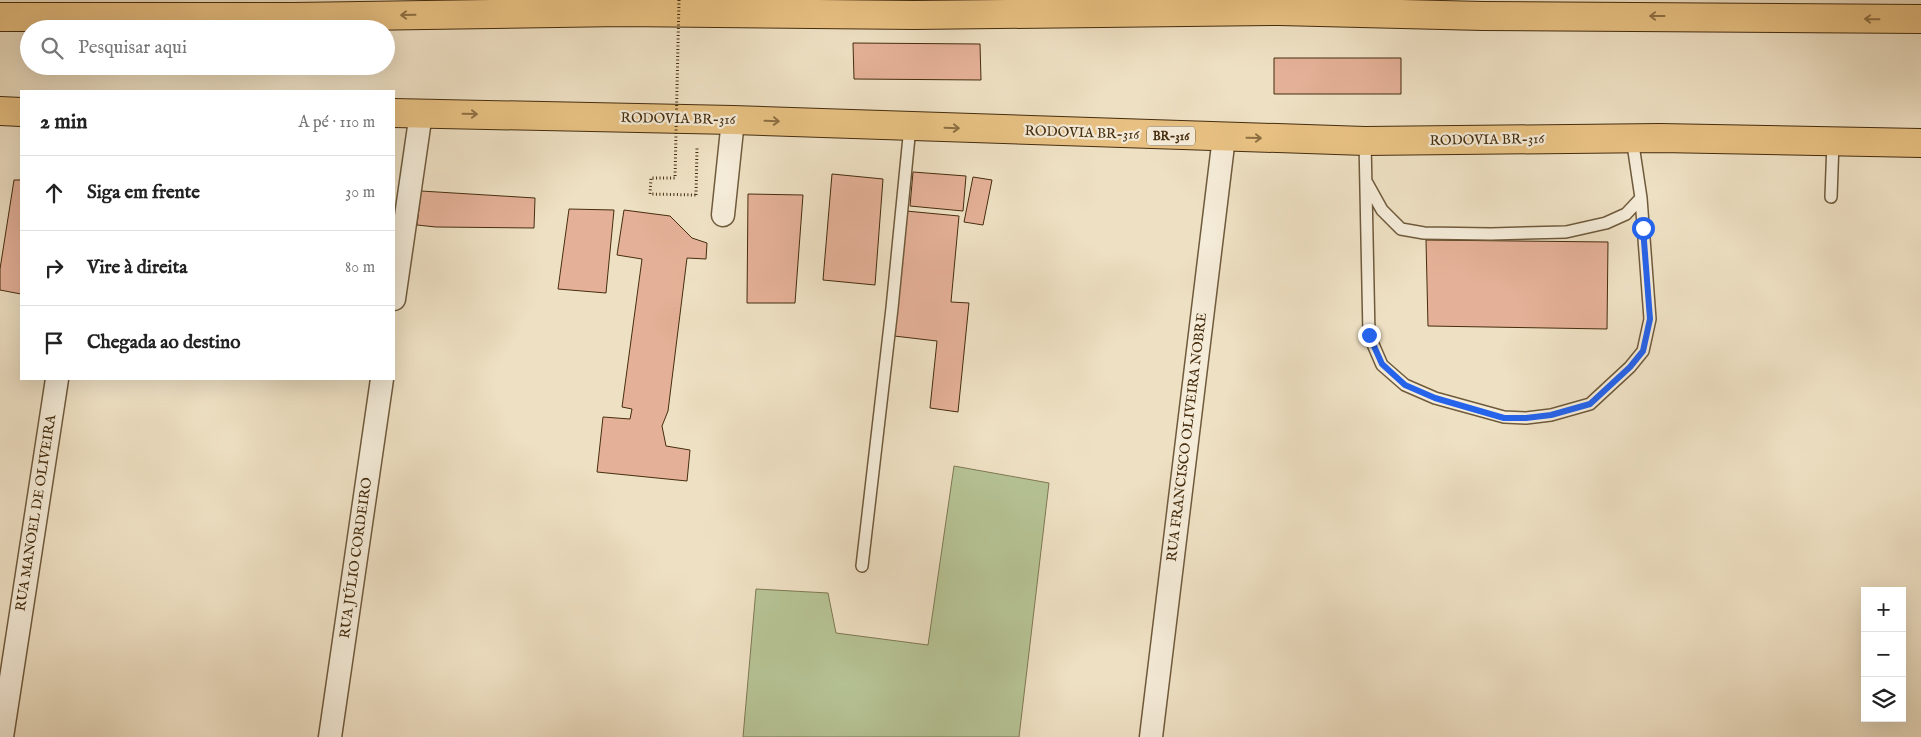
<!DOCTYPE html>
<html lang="pt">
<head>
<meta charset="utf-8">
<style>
  :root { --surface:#fff; --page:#f2f2f2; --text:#222; --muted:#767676; --line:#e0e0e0 }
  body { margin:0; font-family:"IM FELL English",serif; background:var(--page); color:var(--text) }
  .controls { position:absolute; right:15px; bottom:15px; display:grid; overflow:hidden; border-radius:0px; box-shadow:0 5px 20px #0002 }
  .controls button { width:45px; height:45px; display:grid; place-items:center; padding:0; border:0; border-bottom:1px solid var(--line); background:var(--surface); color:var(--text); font:25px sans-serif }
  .stop { position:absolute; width:15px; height:15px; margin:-11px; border:4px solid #2563eb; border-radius:50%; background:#fff }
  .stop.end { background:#2563eb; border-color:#fff; box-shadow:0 1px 5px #0008 }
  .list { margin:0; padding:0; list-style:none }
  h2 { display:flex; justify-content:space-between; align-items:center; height:65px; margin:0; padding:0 20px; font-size:21px }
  h2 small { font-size:16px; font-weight:400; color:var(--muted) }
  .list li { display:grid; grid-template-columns:32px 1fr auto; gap:15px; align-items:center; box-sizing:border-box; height:75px; padding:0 20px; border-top:1px solid var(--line) }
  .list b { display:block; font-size:19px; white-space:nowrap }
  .list em { font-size:16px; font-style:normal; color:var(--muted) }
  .icon { flex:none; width:28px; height:28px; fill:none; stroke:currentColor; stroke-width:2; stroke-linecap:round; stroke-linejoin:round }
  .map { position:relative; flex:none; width:1921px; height:737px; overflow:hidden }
  .search { position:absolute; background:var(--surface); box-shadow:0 5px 20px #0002; left:20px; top:20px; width:375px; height:55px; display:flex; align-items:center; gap:12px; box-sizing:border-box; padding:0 18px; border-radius:28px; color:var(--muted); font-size:19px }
  .panel { position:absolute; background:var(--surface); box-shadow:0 5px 20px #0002; left:20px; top:90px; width:375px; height:290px; border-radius:0px }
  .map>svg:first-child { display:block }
  .green { fill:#b6c395; stroke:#7e7852 }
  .building { fill:#e4b097; stroke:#452d0e }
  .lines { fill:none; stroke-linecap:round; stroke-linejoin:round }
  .service-casing { stroke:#6f5a3b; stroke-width:14 }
  .minor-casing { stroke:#6f5a3b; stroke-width:25 }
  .trunk-casing { stroke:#452d0e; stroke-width:30 }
  .path { stroke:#452d0e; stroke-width:3; stroke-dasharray:1 2.5; stroke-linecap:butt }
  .service { stroke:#f4ebd8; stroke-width:11 }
  .minor { stroke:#f4ebd8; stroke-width:22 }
  .trunk { stroke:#e7c082; stroke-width:28 }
  .path-bridge { stroke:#452d0e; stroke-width:3; stroke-dasharray:1 2.5; stroke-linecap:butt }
  .oneway { stroke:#8e6f42 }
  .route { stroke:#2563eb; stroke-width:6 }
  .labels { text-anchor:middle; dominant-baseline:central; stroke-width:4.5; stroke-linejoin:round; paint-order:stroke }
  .shield { fill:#f4ebd8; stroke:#7a664b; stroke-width:1 }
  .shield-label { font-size:12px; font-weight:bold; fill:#452d0e }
  .street-label { font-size:14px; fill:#452d0e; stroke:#f4ebd8 }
</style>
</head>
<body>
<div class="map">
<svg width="1921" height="737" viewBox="0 0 1921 737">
  <rect width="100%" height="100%" fill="#eee0c3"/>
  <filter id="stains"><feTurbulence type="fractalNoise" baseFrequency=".004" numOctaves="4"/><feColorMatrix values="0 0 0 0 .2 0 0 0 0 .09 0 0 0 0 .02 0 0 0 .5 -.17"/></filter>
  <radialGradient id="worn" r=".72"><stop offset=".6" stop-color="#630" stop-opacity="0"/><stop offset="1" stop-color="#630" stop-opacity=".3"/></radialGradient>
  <path class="green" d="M 954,466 L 1049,483 L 1019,737 L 743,737 L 756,589 L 828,593 L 836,633 L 928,645 Z"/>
  <path class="building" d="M 853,43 L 980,44 L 981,80 L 854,79 Z
    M 1274,58 L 1401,58 L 1401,94 L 1274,94 Z
    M 913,172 L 966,176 L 963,211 L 910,206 Z
    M 832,174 L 883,179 L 875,285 L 823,280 Z
    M 973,177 L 992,180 L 983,225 L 964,222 Z
    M 14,180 L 21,180 L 21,294 L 0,290 L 0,269 Z
    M 421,191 L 535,198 L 534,228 L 436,227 L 417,225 Z
    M 748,194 L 803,195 L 795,303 L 747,303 Z
    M 569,209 L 614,210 L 606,293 L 558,289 Z
    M 624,210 L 670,216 L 692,238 L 707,243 L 706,259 L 687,258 L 668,411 L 662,426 L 666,446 L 690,450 L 687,481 L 597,472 L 603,417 L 630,419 L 632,409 L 622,407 L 642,259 L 617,255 Z
    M 906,211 L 959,216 L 951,302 L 969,303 L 958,412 L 930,408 L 937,341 L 894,336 Z
    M 1426,240 L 1608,242 L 1607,329 L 1428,326 Z"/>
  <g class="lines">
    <defs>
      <path id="service" d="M 1365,141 L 1369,335 L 1382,365 L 1405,385 L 1435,398 L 1504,417 L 1526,418 L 1551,415 L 1590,404 L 1630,367 L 1643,351 L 1650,319 L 1641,198 L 1632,138
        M 1367,183 L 1382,210 L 1401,229 L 1424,233 L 1491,234 L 1566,232 L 1606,223 L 1626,214 L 1641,198
        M 1831,197 L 1833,142
        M 862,566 L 892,308 L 910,127"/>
      <path id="minor" d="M 723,215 L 733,120
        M 394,299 L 421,113
        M 2,737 L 57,379
        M 330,737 L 382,379
        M 1151,737 L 1224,137"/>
      <path id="trunk" d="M 0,17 L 294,17 L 622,12 L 915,15 L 1279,11 L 1483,16 L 1921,19
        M 0,111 L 21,112
        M 394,113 L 733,120 L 1365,141 L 1660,138 L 1921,143"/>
    </defs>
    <use href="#service" class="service-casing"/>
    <use href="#minor" class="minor-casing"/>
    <use href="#trunk" class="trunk-casing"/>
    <path class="path" d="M 696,195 L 697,148"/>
    <use href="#service" class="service"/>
    <use href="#minor" class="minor"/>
    <use href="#trunk" class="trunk"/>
    <path class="path-bridge" d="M 679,0 L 675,178 L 651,178 L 650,194 L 696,195"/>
  </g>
  <defs><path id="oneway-shaft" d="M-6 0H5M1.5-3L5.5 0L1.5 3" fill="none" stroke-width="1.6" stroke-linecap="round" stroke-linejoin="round" transform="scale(1.25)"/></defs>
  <g class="oneway">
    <use href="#oneway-shaft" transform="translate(408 15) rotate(179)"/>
    <use href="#oneway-shaft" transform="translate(1657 16) rotate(-180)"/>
    <use href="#oneway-shaft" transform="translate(1872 19) rotate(-179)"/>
    <use href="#oneway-shaft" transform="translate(470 114) rotate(1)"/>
    <use href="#oneway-shaft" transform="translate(772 121) rotate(2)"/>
    <use href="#oneway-shaft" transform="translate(952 128) rotate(2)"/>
    <use href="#oneway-shaft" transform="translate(1254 138) rotate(1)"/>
  </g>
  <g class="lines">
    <path class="route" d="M 1369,335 L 1382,364 L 1405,385 L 1435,398 L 1504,418 L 1526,418 L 1551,415 L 1590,404 L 1630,367 L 1643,351 L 1650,319 L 1643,228"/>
  </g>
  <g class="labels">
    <rect class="shield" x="1147" y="126.5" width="48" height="19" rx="4"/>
    <g class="shield-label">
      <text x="1171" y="136">BR-316</text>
    </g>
    <g class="street-label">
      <text transform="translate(678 119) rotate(1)">RODOVIA BR-316</text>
      <text transform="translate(1082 133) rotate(2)">RODOVIA BR-316</text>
      <text transform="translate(1487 140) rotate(-1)">RODOVIA BR-316</text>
      <text transform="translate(1187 437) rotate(-83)">RUA FRANCISCO OLIVEIRA NOBRE</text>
      <text transform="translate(36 513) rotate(-81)">RUA MANOEL DE OLIVEIRA</text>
      <text transform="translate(356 558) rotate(-82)">RUA JÚLIO CORDEIRO</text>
    </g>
  </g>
  <rect width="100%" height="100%" filter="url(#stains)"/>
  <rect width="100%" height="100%" fill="url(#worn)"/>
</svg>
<div class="controls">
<button>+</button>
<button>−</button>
<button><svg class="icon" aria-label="layers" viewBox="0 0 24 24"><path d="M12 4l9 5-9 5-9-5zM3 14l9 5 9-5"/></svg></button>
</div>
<div class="stop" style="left:1643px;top:228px"></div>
<div class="stop end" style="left:1369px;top:335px"></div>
<div class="search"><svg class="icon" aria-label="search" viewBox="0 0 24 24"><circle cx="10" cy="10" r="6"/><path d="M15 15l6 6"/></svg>Pesquisar aqui</div>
<section class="panel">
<h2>2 min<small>A pé · 110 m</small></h2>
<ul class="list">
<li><svg class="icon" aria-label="ahead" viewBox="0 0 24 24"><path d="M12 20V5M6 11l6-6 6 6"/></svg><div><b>Siga em frente</b></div><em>30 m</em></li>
<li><svg class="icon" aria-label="right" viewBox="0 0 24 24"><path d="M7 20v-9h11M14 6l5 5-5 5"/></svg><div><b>Vire à direita</b></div><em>80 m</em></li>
<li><svg class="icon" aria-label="arrive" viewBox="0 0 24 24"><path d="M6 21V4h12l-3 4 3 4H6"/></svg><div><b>Chegada ao destino</b></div></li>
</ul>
</section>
</div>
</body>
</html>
